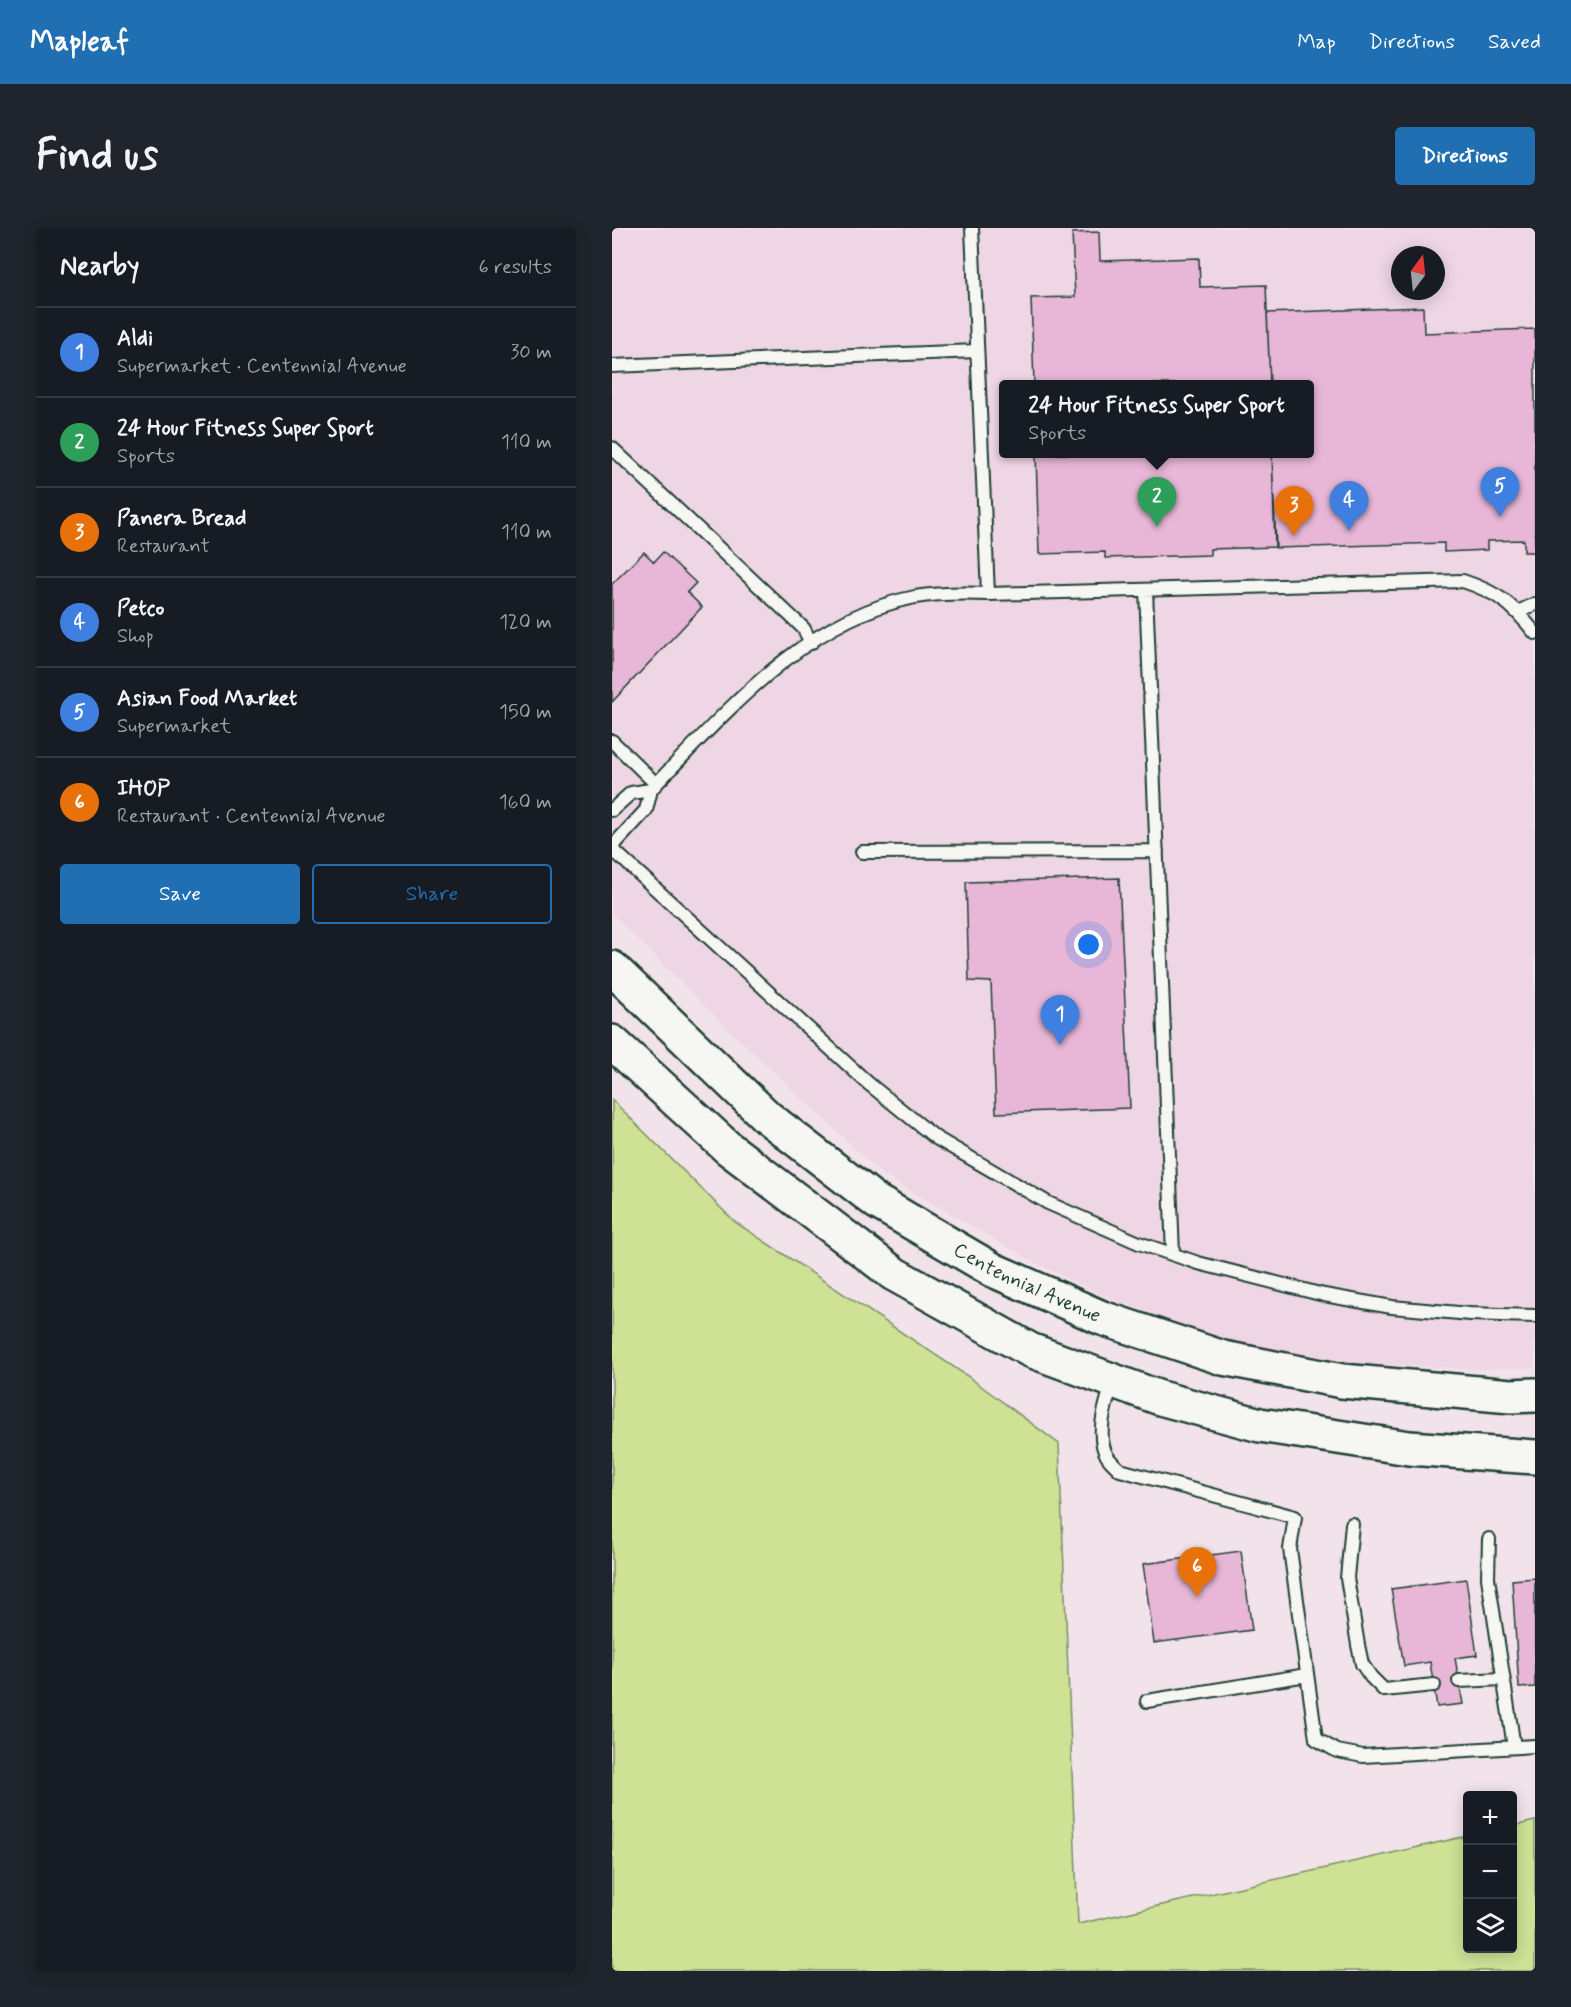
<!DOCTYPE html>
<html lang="en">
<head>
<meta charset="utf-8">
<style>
  :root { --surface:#171b24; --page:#20242c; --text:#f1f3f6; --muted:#9ea1a6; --line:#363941; --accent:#1f6fb2 }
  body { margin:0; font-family:Mynerve,sans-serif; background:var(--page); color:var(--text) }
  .controls { position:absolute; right:18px; bottom:18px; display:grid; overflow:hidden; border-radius:6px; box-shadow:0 3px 15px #0003 }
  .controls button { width:54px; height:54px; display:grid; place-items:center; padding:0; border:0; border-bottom:2px solid var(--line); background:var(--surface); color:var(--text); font:30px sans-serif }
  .compass { position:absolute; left:779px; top:18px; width:54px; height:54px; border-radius:50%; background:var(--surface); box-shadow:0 3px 15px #0003; rotate:15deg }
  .you { position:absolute; left:477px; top:717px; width:21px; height:21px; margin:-15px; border:4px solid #fff; border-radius:50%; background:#1a73e8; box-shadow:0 0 0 9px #1a73e833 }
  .badge { display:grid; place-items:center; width:39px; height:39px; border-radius:50%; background:var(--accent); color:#fff; font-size:20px; font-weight:700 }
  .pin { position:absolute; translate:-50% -50px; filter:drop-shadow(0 2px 3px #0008) }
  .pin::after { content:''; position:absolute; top:32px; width:21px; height:18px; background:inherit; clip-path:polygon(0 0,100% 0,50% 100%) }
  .popup { position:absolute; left:387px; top:152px; width:315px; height:78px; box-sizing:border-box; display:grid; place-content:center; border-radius:6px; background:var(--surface); filter:drop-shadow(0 2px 4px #0005); font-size:20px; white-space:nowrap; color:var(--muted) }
  .popup b { font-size:22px; color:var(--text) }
  .popup::after { content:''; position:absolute; left:50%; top:100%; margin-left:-12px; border:12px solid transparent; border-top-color:var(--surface) }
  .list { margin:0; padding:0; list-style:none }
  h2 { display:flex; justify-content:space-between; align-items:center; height:78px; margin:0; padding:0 24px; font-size:26px }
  h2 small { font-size:20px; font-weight:400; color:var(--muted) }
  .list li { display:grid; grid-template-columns:39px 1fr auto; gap:18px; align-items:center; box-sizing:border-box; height:90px; padding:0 24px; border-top:2px solid var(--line) }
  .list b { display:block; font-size:22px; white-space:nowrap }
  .list p { margin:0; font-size:20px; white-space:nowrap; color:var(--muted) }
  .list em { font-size:20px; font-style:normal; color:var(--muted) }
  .actions { display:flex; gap:12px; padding:18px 24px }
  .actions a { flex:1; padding:14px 0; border:2px solid var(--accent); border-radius:6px; text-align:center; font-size:21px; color:var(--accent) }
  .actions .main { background:var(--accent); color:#fff }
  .icon { flex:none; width:33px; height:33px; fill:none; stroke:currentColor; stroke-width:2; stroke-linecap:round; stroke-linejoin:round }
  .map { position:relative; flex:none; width:923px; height:1743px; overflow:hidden; border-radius:6px }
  header { display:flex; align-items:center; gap:36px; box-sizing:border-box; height:84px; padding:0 30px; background:var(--accent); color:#fff }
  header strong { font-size:28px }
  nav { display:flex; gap:33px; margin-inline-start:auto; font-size:21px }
  .intro { display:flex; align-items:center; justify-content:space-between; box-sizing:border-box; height:144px; padding:0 36px }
  h1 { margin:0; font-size:42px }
  .button { padding:15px 27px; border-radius:6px; background:var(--accent); color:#fff; font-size:21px; font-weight:700 }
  main { display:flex; gap:36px; padding:0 36px }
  aside { flex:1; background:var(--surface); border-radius:6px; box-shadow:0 3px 15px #0003 }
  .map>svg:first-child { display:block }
  .built { fill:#efd6e4; fill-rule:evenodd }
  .green { fill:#cee195; stroke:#768f64; stroke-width:1.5 }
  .building { fill:#e8b7d7; stroke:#1f3d34; stroke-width:1.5 }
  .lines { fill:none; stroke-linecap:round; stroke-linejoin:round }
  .lane-casing { stroke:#1f3d34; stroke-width:16 }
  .secondary-casing { stroke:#1f3d34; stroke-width:38 }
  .lane { stroke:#f6f6f2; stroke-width:12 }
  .secondary { stroke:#f6f6f2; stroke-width:33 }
  .labels { text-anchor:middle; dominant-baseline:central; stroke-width:5; stroke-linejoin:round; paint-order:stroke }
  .street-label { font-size:20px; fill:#1f3d34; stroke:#f6f6f2 }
</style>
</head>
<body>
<header>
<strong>Mapleaf</strong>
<nav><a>Map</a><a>Directions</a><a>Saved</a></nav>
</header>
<div class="intro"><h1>Find us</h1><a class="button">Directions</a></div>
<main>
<aside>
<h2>Nearby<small>6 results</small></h2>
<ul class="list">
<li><span class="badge" style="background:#3f7fe0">1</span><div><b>Aldi</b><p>Supermarket · Centennial Avenue</p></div><em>30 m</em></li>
<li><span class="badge" style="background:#2e9e5b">2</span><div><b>24 Hour Fitness Super Sport</b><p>Sports</p></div><em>110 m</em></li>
<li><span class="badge" style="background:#e8710a">3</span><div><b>Panera Bread</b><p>Restaurant</p></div><em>110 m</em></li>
<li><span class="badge" style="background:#3f7fe0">4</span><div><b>Petco</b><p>Shop</p></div><em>120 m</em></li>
<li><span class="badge" style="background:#3f7fe0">5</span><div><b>Asian Food Market</b><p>Supermarket</p></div><em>150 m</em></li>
<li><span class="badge" style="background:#e8710a">6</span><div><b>IHOP</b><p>Restaurant · Centennial Avenue</p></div><em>160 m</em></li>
</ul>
<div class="actions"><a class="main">Save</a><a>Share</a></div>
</aside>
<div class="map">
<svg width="923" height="1743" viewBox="0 0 923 1743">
  <rect width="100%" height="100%" fill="#f2e3ea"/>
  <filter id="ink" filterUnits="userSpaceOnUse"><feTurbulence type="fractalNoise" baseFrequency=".0167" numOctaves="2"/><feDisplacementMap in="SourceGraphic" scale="12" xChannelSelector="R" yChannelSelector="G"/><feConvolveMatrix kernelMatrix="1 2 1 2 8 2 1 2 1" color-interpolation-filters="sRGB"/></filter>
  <g filter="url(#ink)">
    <path class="built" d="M 0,0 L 923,0 L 923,1140 L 859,1141 L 709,1134 L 598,1107 L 499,1071 L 425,1036 L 271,947 L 116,801 L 0,686 ZM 788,27 L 824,27 L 824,63 L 788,63 ZM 392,156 L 698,156 L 698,226 L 392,226 Z"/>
    <path class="green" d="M 0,872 L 123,994 L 357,1149 L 447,1216 L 466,1696 L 855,1608 L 855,1720 L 900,1720 L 901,1598 L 923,1593 L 923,1743 L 0,1743 Z"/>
    <path class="building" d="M 487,4 L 488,33 L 587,30 L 588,59 L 654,57 L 658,156 L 422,156 L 419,70 L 463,69 L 460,5 Z
      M 811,79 L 812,105 L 923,101 L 923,324 L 912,324 L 912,312 L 875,313 L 875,322 L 832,324 L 832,315 L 664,320 L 660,226 L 698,226 L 698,156 L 658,156 L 655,85 Z
      M 424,226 L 660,226 L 663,319 L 598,321 L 598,327 L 493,330 L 493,324 L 427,326 Z
      M 32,324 L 42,334 L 51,324 L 84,355 L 75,364 L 90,379 L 0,474 L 0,356 Z
      M 507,650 L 518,880 L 384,885 L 379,754 L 357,753 L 354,654 Z
      M 629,1323 L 640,1402 L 542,1415 L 531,1336 Z
      M 923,1350 L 923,1459 L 907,1460 L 900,1352 Z
      M 854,1351 L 865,1427 L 843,1430 L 851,1476 L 825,1479 L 818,1434 L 792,1438 L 779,1361 Z"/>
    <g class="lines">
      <defs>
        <path id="lane" d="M 360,0 L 376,366
          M 0,138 L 365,123
          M 0,220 L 184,393 L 192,401 L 199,415
          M 534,362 L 561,1026
          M 906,384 L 923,376
          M 0,513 L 44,556
          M 0,582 L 19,565 L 39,562
          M 0,619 L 34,582 L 39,562 L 44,556 C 117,481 195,390 303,369 C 327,365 351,365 376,366 L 851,353 C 887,365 900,376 923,405
          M 0,621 L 257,856 L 324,910 L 436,975 L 527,1015 L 586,1035 L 712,1067 L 780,1079 L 858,1086 L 923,1088
          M 250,624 L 545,623
          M 501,1153 C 494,1175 483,1207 495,1228 C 498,1233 504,1238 508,1242 L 683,1289 L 678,1321 L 704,1511 L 725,1523 L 751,1528 L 923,1518
          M 740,1296 L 735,1350 L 746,1417 L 750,1436 L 759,1449 L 772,1462 L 822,1457
          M 877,1311 L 876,1350 L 902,1519
          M 847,1453 L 891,1451
          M 535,1473 L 695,1447"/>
        <g id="secondary">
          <path id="s1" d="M 0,740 L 155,889 L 265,974 L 381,1042 L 490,1090 L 611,1130 L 730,1153 L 899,1168 L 923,1167"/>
          <path d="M 0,814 L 116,920 L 282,1046 L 418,1122 L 548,1170 L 648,1197 L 797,1220 L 923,1229"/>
        </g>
      </defs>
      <use href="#lane" class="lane-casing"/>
      <use href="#secondary" class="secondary-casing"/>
      <use href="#lane" class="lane"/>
      <use href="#secondary" class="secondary"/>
    </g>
  </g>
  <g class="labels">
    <g class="street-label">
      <text stroke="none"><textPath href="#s1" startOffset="525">Centennial Avenue</textPath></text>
    </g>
  </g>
</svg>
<div class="controls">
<button>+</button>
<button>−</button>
<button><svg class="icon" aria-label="layers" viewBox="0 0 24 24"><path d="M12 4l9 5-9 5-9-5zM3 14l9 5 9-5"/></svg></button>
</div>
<svg class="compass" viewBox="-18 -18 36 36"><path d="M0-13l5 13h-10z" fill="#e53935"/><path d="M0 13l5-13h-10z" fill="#9ea1a6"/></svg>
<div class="you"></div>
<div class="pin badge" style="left:448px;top:817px;background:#3f7fe0">1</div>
<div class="pin badge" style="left:545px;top:299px;background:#2e9e5b">2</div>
<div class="popup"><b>24 Hour Fitness Super Sport</b>Sports</div>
<div class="pin badge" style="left:682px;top:308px;background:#e8710a">3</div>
<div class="pin badge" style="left:737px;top:303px;background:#3f7fe0">4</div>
<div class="pin badge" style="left:888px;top:289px;background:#3f7fe0">5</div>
<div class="pin badge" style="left:585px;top:1369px;background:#e8710a">6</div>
</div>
</main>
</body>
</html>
